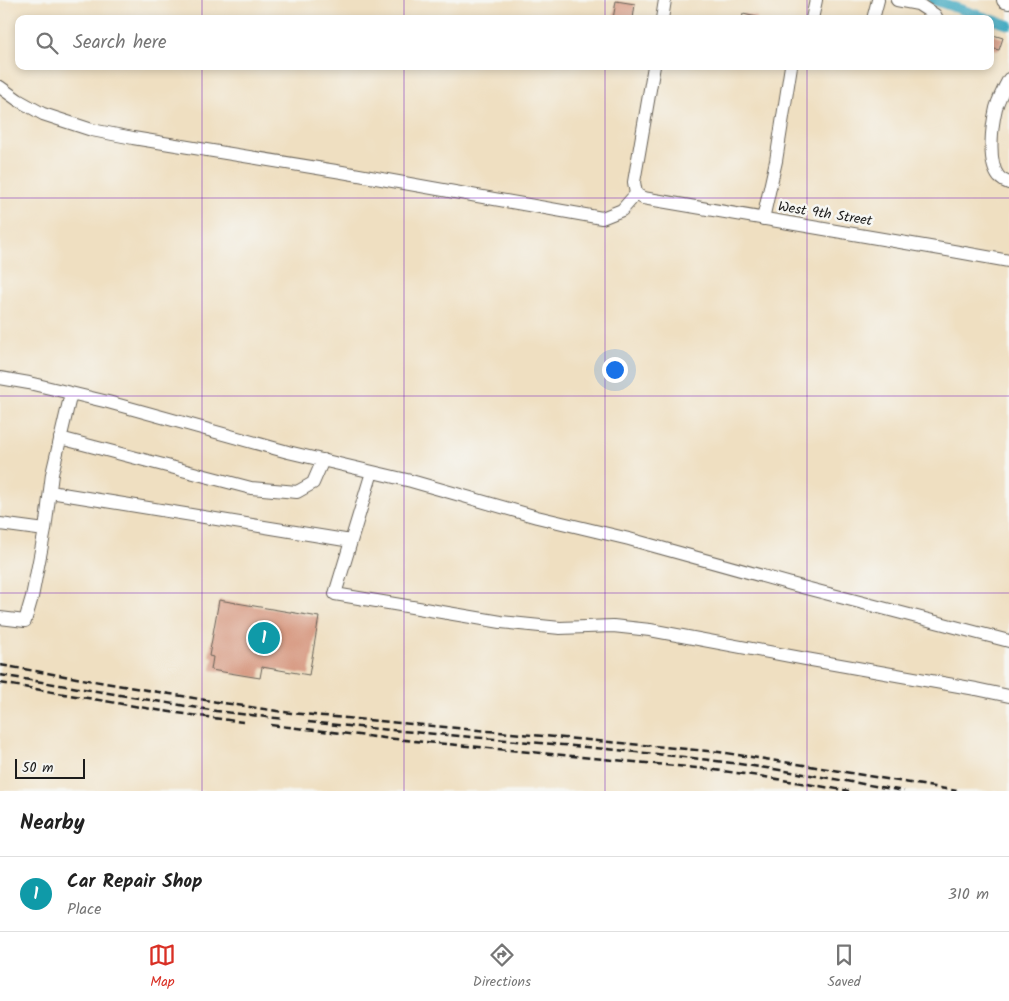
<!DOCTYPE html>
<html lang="en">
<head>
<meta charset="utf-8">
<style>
  :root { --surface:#fff; --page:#f2f2f2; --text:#222; --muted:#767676; --line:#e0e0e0; --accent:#d93025 }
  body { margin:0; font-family:Kalam,sans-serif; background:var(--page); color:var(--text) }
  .scale { position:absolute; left:15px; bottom:12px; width:70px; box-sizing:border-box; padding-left:5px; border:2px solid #1c1c1c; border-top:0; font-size:14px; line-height:18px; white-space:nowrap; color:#1c1c1c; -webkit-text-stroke:4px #f6f6f2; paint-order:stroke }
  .you { position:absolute; left:614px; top:369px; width:18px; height:18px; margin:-12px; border:4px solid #fff; border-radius:50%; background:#1a73e8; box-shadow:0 0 0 8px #1a73e833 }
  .badge { display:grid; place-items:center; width:32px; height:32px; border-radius:50%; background:var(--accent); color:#fff; font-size:16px; font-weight:700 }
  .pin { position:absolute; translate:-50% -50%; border:2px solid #fff; box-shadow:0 1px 5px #0006 }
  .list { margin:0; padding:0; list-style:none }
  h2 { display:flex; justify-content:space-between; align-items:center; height:65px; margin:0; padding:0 20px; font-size:21px }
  h2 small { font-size:16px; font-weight:400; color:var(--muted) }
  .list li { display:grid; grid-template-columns:32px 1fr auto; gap:15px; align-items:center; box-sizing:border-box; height:75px; padding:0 20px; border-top:1px solid var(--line) }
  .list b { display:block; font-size:19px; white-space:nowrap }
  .list p { margin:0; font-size:16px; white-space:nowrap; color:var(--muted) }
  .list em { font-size:16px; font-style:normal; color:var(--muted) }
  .icon { flex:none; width:28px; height:28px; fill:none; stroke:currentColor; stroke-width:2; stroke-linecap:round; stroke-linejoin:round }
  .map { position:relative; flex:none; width:1009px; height:791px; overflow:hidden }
  .search { position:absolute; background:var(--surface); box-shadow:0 2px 8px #0003; left:15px; right:15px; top:15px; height:55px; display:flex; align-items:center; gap:12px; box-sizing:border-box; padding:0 18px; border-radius:10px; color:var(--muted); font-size:19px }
  .sheet { height:140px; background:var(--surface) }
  nav { display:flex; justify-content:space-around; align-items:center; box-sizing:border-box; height:70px; border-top:1px solid var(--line); background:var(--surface); font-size:14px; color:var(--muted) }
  nav a { display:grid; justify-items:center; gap:2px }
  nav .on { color:var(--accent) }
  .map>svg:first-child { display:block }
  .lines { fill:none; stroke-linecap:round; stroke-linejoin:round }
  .canal { stroke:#40a8c0; stroke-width:10 }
  .building { fill:#d5947c }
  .minor-casing { stroke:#666056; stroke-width:14 }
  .major-casing { stroke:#666056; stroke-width:18 }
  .minor { stroke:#fff; stroke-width:12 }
  .major { stroke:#fff; stroke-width:16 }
  .rail { stroke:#1c1c1c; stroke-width:2.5; stroke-dasharray:8 4; stroke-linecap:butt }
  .grid { fill:none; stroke:#7b2cbf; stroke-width:1; stroke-opacity:0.55 }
  .labels { text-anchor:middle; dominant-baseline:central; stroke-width:5; stroke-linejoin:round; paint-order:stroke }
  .street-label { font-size:14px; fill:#1c1c1c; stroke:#f6f6f2 }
</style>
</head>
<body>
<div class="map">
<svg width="1009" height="791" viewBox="0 0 1009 791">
  <rect width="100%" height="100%" fill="#f6f6f2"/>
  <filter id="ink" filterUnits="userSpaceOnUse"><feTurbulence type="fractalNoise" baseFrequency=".02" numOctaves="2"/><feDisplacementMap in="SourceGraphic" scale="10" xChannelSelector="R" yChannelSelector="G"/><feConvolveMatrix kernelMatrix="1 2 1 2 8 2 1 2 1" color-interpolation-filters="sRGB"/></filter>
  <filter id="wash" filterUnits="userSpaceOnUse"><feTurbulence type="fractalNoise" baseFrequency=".0096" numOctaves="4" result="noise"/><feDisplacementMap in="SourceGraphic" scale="20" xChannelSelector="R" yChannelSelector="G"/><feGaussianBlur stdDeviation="1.12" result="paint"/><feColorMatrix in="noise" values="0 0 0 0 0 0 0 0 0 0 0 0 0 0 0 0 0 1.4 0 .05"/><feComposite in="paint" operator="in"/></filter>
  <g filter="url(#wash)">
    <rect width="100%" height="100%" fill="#efdfc1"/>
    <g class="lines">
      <path class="canal" d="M 933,0 L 990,19
        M 990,19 L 1009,25"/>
    </g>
    <g id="blocks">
      <path class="building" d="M 616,1 L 635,4 L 633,19 L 613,19 Z
        M 743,14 L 757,17 L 757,19 L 742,19 Z
        M 990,34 L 1003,38 L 999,50 L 990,48 Z
        M 219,600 L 319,617 L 309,675 L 262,667 L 260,678 L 211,670 L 213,657 L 209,656 Z"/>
    </g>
  </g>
  <g filter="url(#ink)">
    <use href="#blocks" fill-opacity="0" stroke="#666056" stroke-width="1"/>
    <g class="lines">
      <defs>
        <path id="minor" d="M 897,0 L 918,4 L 935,15 L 937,19
          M 662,19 L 665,0
          M 812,19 L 816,0
          M 873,19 L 878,0
          M 1009,79 C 1004,88 999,98 996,108 C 992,125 987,163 999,177 C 1002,180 1006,182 1009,183
          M 0,87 L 18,100 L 43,114 L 92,130 L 133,138 L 342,172 L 602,218 L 622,210 L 636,194
          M 636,194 L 643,198 L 953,251 L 1009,261
          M 636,194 L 634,182 L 654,66
          M 763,219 L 776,161 L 791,66
          M 0,378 L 29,383 L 108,402 L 288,452 L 411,481 L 537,517 L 629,539 L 802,587 L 1009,641
          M 60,438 L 251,488 L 297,492 L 313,483 L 323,460
          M 372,472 L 335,594 L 501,622 L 560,628 L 613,626 L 650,630 L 806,659 L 976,689 L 1009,696
          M 50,492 L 351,541
          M 0,524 L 45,530
          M 0,618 L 25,621 L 32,597 L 45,530 L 52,474 L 71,393"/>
        <path id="major" d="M 1005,0 L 1009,1"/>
      </defs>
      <use href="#minor" class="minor-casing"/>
      <use href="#major" class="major-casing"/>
      <use href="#minor" class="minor"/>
      <use href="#major" class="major"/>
      <path class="rail" d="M 0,665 L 217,702 L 291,713 L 719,752 L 810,766 L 957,791
        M 0,675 L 216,711 L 284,719
        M 0,683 L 163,711 L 243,722
        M 308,722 C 442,736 576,744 709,760 C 774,768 839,780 904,791
        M 271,725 L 384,738 L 708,769 L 759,776 L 849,791"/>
    </g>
  </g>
  <path class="grid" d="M 202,0 L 202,19M 404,0 L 404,19M 605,0 L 605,19M 807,0 L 807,19M 202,66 L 202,791M 404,66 L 404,791M 605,66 L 605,791M 807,66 L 807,791M 0,198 L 1009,198M 0,396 L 1009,396M 0,593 L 1009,593"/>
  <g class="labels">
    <g class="street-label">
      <text transform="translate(825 214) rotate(9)">West 9th Street</text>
    </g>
  </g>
</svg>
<div class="scale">50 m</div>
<div class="you"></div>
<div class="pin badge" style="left:264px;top:638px;background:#0f9aa8">1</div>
<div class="search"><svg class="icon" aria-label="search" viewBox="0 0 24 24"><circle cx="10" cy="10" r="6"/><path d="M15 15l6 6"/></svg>Search here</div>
</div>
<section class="sheet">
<h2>Nearby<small></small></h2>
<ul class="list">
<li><span class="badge" style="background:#0f9aa8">1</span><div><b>Car Repair Shop</b><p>Place</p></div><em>310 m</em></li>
</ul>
</section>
<nav>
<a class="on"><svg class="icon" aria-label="map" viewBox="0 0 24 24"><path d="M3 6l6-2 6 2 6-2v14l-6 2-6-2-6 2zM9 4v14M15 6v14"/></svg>Map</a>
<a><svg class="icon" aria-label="directions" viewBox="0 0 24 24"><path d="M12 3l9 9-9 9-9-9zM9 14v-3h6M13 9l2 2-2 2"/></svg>Directions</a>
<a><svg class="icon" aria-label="saved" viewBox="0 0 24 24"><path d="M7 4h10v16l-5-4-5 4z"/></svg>Saved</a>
</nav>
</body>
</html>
